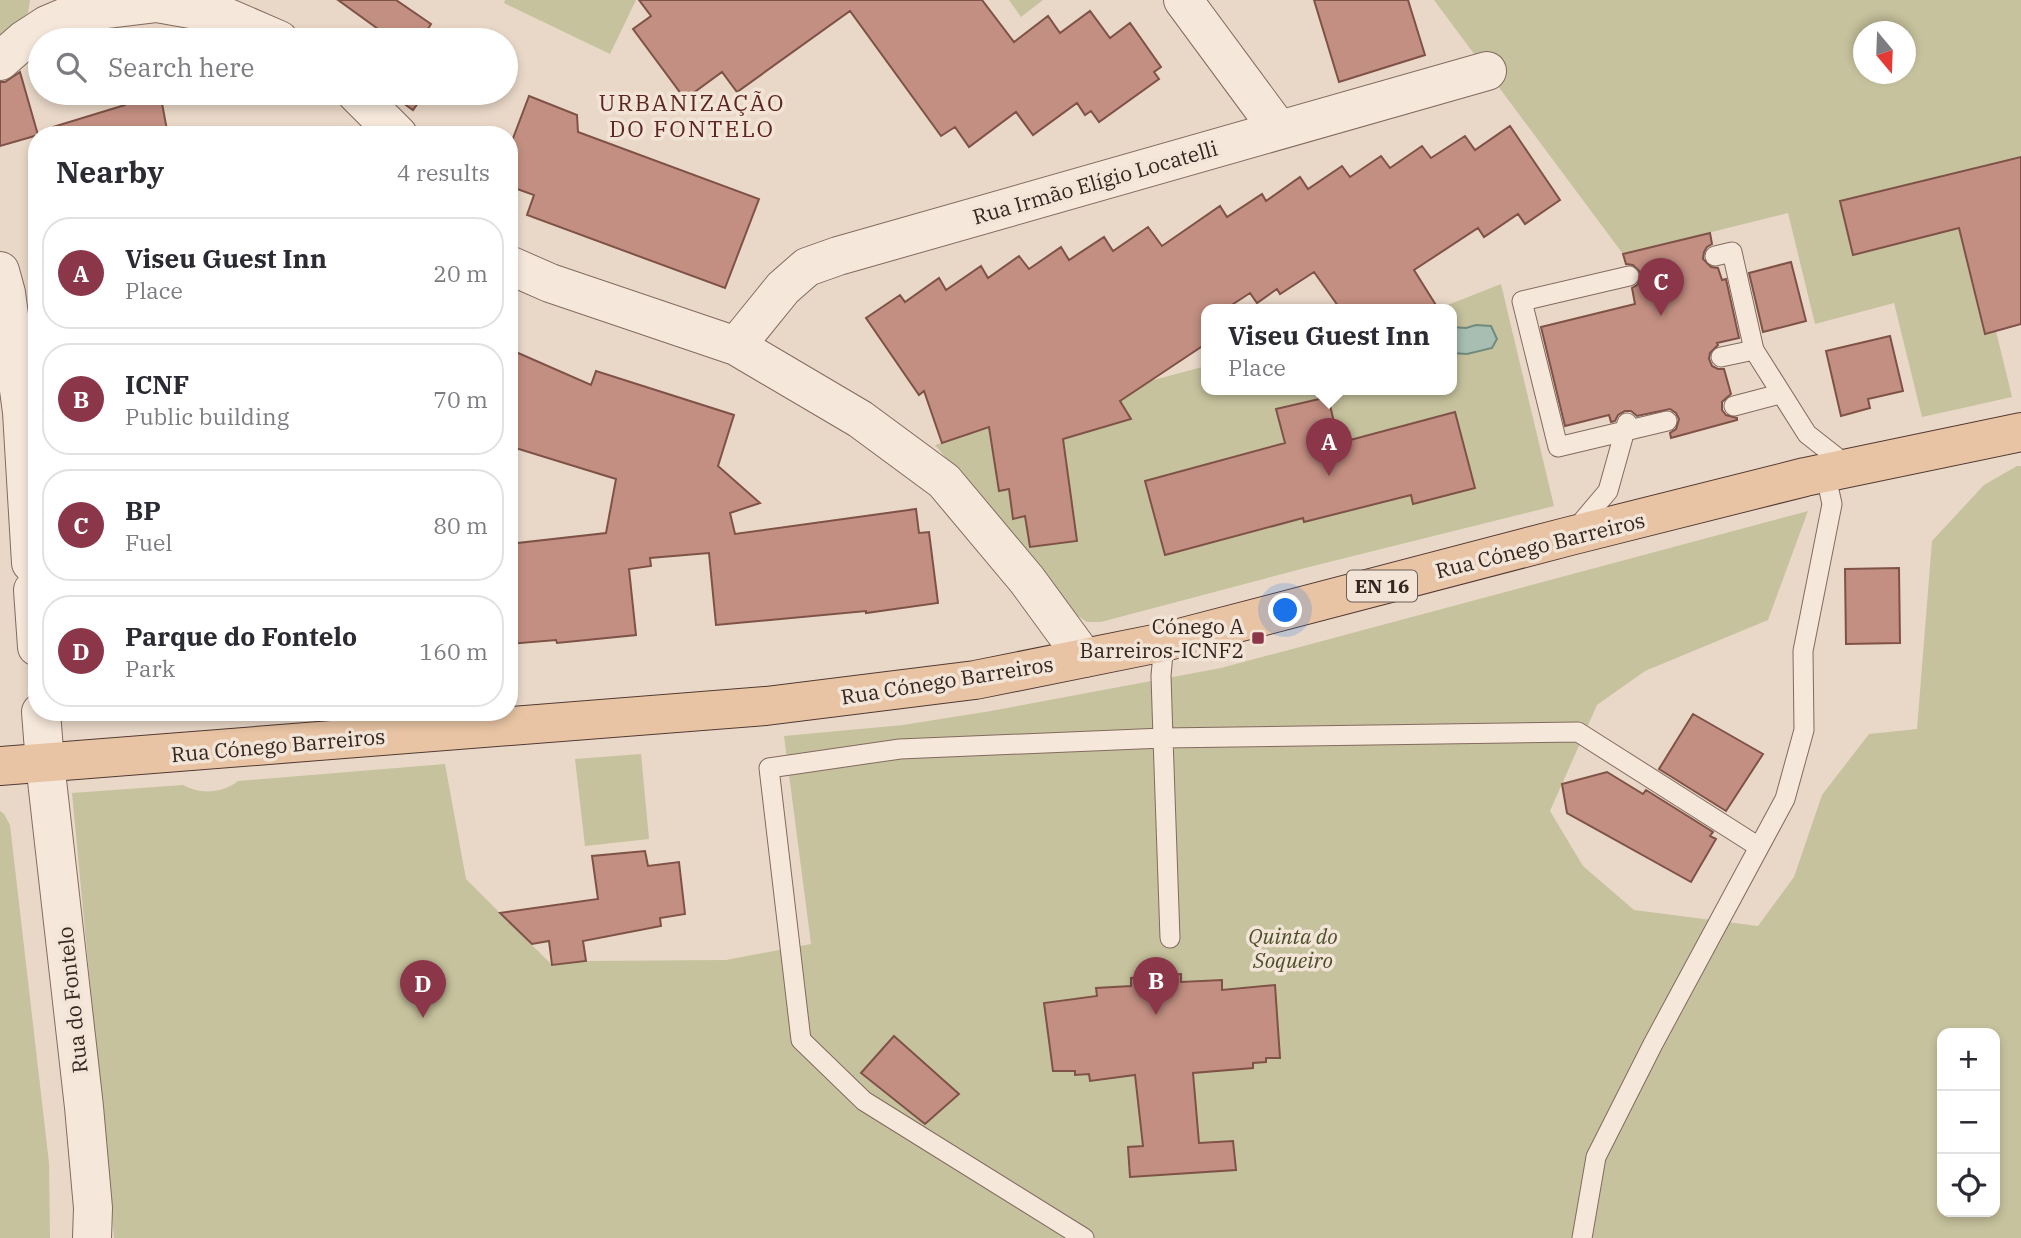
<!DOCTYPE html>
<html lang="en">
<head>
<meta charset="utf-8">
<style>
  :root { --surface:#fff; --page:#f2f2f3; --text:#2b2b33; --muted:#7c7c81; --line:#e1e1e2; --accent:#8b3649 }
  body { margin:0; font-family:"IBM Plex Serif",serif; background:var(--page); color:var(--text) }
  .controls { position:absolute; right:21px; bottom:21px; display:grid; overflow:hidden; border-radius:14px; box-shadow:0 4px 10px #0003 }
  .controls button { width:63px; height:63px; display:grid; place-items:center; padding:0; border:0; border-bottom:2px solid var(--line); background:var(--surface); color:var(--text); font:35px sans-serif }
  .compass { position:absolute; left:1853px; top:21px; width:63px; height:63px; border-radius:50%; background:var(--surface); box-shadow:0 4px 10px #0003; rotate:161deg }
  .you { position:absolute; left:1286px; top:611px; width:24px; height:24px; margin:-18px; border:5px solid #fff; border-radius:50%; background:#1a73e8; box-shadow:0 0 0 10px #1a73e833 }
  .badge { display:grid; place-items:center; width:46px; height:46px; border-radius:50%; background:var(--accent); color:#fff; font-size:23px; font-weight:700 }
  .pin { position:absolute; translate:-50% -58px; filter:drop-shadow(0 2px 4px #0008) }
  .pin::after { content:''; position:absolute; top:37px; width:24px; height:21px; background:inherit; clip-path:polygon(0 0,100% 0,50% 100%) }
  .popup { position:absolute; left:1201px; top:304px; width:256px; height:91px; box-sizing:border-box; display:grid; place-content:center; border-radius:14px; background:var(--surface); filter:drop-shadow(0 2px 5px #0005); font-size:23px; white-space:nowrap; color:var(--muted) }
  .popup b { font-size:26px; color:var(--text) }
  .popup::after { content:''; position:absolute; left:50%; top:100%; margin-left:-14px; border:14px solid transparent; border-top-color:var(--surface) }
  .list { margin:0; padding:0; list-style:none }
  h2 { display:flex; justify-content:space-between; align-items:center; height:91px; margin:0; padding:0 28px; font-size:30px }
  h2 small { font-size:23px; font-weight:400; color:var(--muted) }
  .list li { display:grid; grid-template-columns:46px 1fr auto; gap:21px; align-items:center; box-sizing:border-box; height:112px; margin:0 14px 14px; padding:0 14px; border:2px solid var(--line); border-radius:28px }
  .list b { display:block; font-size:26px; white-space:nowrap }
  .list p { margin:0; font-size:23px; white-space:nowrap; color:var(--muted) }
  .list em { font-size:23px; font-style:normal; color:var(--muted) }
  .icon { flex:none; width:38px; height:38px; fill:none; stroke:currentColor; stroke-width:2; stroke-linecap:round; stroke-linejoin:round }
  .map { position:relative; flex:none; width:2021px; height:1238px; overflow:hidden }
  .search { position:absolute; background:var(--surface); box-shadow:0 4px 10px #0003; left:28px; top:28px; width:490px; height:77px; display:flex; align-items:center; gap:18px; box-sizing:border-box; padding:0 24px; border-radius:38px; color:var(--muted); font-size:26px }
  .panel { position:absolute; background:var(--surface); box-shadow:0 4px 10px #0003; left:28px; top:126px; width:490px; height:595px; border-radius:28px }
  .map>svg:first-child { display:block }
  .green { fill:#c6c29d; fill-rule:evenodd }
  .water { fill:#a8beb3; stroke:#708b7e; stroke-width:2 }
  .building { fill:#c38f82; stroke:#7f5247; stroke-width:2 }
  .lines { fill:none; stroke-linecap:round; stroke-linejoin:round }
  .lane-casing { stroke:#836a5f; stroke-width:21 }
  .street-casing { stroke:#836a5f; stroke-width:40 }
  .primary-casing { stroke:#523a32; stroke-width:40 }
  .lane { stroke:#f5e7da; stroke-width:19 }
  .street { stroke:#f5e7da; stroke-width:38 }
  .primary { stroke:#e8c4a4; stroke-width:38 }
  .poi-dot { fill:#8b3649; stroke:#f2e4d6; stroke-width:2.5 }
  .labels { text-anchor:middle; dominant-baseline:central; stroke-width:7; stroke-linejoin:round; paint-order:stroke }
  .shield { fill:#f2e4d6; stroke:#6e5f57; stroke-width:2 }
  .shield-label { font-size:19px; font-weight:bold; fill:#352621 }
  .street-label { font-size:21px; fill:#352621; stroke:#f2e4d6 }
  .poi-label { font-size:21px; fill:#352621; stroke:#f2e4d6; text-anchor:end }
  .park-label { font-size:21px; font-style:italic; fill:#4e4f2a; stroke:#f2e4d6 }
  .neighbourhood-label { font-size:23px; letter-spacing:2px; fill:#5d2525; stroke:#f2e4d6 }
</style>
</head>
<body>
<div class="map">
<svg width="2021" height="1238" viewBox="0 0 2021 1238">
  <rect width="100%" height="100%" fill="#e9d8c8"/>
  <path class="green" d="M 0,0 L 30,0 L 28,13 L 0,36 Z
    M 505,0 L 636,0 L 610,54 L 504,3 Z
    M 1009,0 L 1043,0 L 1021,17 Z
    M 1434,0 L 2021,0 L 2021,157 L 1946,175 L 1984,334 L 1996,331 L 2012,397 L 1922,417 L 1894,303 L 1815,324 L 1788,213 L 1623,254 ZM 1864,32 L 1906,32 L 1906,74 L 1864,74 Z
    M 1501,284 L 1554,506 L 1301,569 L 1101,622 L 1087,622 L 1078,616 L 935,445 L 1071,402 L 1206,366 L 1206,390 L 1452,390 L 1452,310 L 1435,310 Z
    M 2017,466 L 2021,466 L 2021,1238 L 114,1238 L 72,793 L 183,785 C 200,795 223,793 238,781 L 445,764 L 466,879 L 552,965 L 586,961 L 726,960 L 811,944 L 784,736 L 903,725 L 991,711 L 1221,668 L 1808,511 L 1768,620 L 1645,671 L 1597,705 L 1550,811 L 1583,866 L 1634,910 L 1758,926 L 1794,877 L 1822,795 L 1869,734 L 1917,729 L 1932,541 L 1984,485 ZM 1942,1033 L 1995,1033 L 1995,1212 L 1942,1212 Z
    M 641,754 L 649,839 L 585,846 L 575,759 Z
    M 0,811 L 4,814 L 10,825 L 49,1163 L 50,1238 L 0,1238 Z"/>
  <path class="water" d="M 1476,325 L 1491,326 L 1497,339 L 1492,348 L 1467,354 L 1452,353 L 1452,327 L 1466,328 Z"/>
  <path class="building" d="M 338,0 L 396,0 L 431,24 L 421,40 L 370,40 L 378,29 Z
    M 639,0 L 982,0 L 1014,42 L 1048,16 L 1060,33 L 1090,11 L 1110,38 L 1130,23 L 1161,67 L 1154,72 L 1159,79 L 1099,122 L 1091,111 L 1085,115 L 1077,103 L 1033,135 L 1016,112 L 969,147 L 955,127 L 941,136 L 850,11 L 737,92 L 722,72 L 685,99 L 633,29 L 651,16 Z
    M 1314,0 L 1408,0 L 1425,55 L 1339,82 Z
    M 20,72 L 38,135 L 0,146 L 0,82 L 5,82 Z
    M 123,93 L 160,93 L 168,135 L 54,135 L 53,127 L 125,105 Z
    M 389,93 L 425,93 L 413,110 Z
    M 529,96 L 577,115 L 578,132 L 759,199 L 725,288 L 527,215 L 534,195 L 509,186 L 509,149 Z
    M 1510,126 L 1560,200 L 1525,224 L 1518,214 L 1484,237 L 1478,228 L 1414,270 L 1439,310 L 1341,310 L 1314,272 L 1280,294 L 1277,289 L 1257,303 L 1250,293 L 1224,310 L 1207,310 L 1207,343 L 1120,401 L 1131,419 L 1063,439 L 1077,541 L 1030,547 L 1025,516 L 1013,519 L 1009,489 L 999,491 L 989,427 L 942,443 L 924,391 L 919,395 L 866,318 L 900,295 L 905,302 L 939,278 L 946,290 L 981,266 L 988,278 L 1019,256 L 1029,269 L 1061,247 L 1069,260 L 1104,237 L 1113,251 L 1148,227 L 1162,246 L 1220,206 L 1227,217 L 1262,194 L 1266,201 L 1300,177 L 1308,189 L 1342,166 L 1350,177 L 1381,156 L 1390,168 L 1422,146 L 1431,158 L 1465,136 L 1475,150 Z
    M 2021,157 L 2021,324 L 1985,334 L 1959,228 L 1853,255 L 1840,201 Z
    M 1710,233 L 1712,244 L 1707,247 L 1704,252 L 1703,259 L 1711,267 L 1718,268 L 1722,280 L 1726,279 L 1739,338 L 1717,343 L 1718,345 L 1710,353 L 1709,359 L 1712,366 L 1718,369 L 1724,369 L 1731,394 L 1722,402 L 1722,410 L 1726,415 L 1737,418 L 1737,420 L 1671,438 L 1670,433 L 1676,429 L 1679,419 L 1676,413 L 1670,409 L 1637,416 L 1631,411 L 1625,411 L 1618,415 L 1615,421 L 1611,422 L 1609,415 L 1565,426 L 1541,327 L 1635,304 L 1632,288 L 1637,285 L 1640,280 L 1641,273 L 1633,265 L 1626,264 L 1623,254 Z
    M 1791,262 L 1806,321 L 1763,332 L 1749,273 Z
    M 1890,336 L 1903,391 L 1868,399 L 1870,408 L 1841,416 L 1826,351 Z
    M 509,349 L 591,385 L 596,371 L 734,415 L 718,466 L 760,503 L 730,513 L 735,534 L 916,509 L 919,533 L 929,532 L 938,603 L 866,613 L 866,611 L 716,625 L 709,553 L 650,558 L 651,566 L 629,569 L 636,635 L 557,643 L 556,640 L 509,644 L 509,544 L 606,533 L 616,479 L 509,446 Z
    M 1328,397 L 1339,443 L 1455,412 L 1475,488 L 1413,504 L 1411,495 L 1304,522 L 1303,518 L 1165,555 L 1145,481 L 1285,443 L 1276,409 Z
    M 1899,568 L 1900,643 L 1846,644 L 1845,569 Z
    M 1693,714 L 1763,754 L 1726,811 L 1659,769 Z
    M 1607,772 L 1643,794 L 1646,790 L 1713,832 L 1710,836 L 1716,839 L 1691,882 L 1567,813 L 1562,784 Z
    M 645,851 L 648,866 L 679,862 L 685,914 L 660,918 L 661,926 L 583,941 L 586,961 L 552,965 L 549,941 L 532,944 L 500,913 L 598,899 L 592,856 Z
    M 1181,974 L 1181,982 L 1222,980 L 1222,990 L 1275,985 L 1280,1058 L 1266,1058 L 1266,1062 L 1253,1063 L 1253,1068 L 1193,1073 L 1199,1143 L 1233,1141 L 1236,1170 L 1130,1177 L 1128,1147 L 1143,1146 L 1135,1075 L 1090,1081 L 1089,1074 L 1075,1075 L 1075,1071 L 1053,1071 L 1044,1003 L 1097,996 L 1096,988 L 1131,986 L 1131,978 Z
    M 894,1036 L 959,1094 L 925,1124 L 861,1073 Z"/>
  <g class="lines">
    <defs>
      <path id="lane" d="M 1715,256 L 1732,252 L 1754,350
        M 1629,276 L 1522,301 L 1558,447 L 1667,421
        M 1721,357 L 1754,350 L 1807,434 L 1849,467
        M 1734,406 L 1780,394
        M 1575,530 L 1608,491 L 1627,423
        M 1164,642 L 1161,676 L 1163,738 L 1578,732 L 1759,847
        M 1084,1238 L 864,1101 L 801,1040 L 769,768 L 900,749 L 1163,738 L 1170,938
        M 1582,1238 L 1596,1157 L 1653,1044 L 1785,799 L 1804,730 L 1803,651 L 1832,504 L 1825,472"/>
      <path id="street" d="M 1183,0 L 1279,130
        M 0,61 L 24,40 L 47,25 L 75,13 L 157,3 L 219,14 L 279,40
        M 356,93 L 398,135
        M 509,265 L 550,283 L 736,346 L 860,419 L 944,481 L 1027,580 L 1084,658
        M 0,271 L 6,293 L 22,412 L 31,563
        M 736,346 L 783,288 L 807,267 L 838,256 L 1487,71
        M 33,590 L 37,647
        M 41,712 L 45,763 L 84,1107 L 93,1208 L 92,1238"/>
      <path id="primary" d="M 0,766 L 766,706 L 975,680 L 1164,642 L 1570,536 L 1805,477 L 2021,432"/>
    </defs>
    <use href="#lane" class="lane-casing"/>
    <use href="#street" class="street-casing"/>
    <use href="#primary" class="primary-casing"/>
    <use href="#lane" class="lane"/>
    <use href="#street" class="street"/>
    <use href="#primary" class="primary"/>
  </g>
  <rect class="poi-dot" x="1251" y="631" width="14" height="14" rx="3.5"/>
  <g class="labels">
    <rect class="shield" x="1347" y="570.5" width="70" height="31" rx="5"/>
    <g class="shield-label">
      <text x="1382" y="586">EN 16</text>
    </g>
    <g class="street-label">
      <text transform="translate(1095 182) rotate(-16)">Rua Irmão Elígio Locatelli</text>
      <text transform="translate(1540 545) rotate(-14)">Rua Cónego Barreiros</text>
      <text transform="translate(947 680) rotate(-9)">Rua Cónego Barreiros</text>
      <text transform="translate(278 745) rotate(-5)">Rua Cónego Barreiros</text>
      <text transform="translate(72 1000) rotate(-96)">Rua do Fontelo</text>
    </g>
    <g class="poi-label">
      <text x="1244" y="626">Cónego A<tspan x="1244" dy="24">Barreiros-ICNF2</tspan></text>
    </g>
    <g class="park-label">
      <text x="1293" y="936">Quinta do<tspan x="1293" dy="24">Soqueiro</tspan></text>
    </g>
    <g class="neighbourhood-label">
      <text x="692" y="102">URBANIZAÇÃO<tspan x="692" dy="26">DO FONTELO</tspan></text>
    </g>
  </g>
</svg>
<div class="controls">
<button>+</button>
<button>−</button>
<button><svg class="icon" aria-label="locate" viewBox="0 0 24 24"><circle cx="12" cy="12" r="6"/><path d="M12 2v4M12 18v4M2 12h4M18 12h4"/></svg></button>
</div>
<svg class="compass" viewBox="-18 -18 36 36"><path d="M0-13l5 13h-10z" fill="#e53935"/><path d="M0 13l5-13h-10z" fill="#7c7c81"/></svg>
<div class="you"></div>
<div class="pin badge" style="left:1329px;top:476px">A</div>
<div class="popup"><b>Viseu Guest Inn</b>Place</div>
<div class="pin badge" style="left:1156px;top:1015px">B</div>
<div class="pin badge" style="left:1661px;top:316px">C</div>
<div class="pin badge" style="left:423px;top:1018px">D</div>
<div class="search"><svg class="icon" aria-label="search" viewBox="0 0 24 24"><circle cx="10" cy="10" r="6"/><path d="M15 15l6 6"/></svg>Search here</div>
<section class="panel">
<h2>Nearby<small>4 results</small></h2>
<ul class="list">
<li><span class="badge">A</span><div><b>Viseu Guest Inn</b><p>Place</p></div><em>20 m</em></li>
<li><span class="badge">B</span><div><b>ICNF</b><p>Public building</p></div><em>70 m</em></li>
<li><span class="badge">C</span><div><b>BP</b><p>Fuel</p></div><em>80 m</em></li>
<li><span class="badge">D</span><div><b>Parque do Fontelo</b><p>Park</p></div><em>160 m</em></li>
</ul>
</section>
</div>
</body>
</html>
